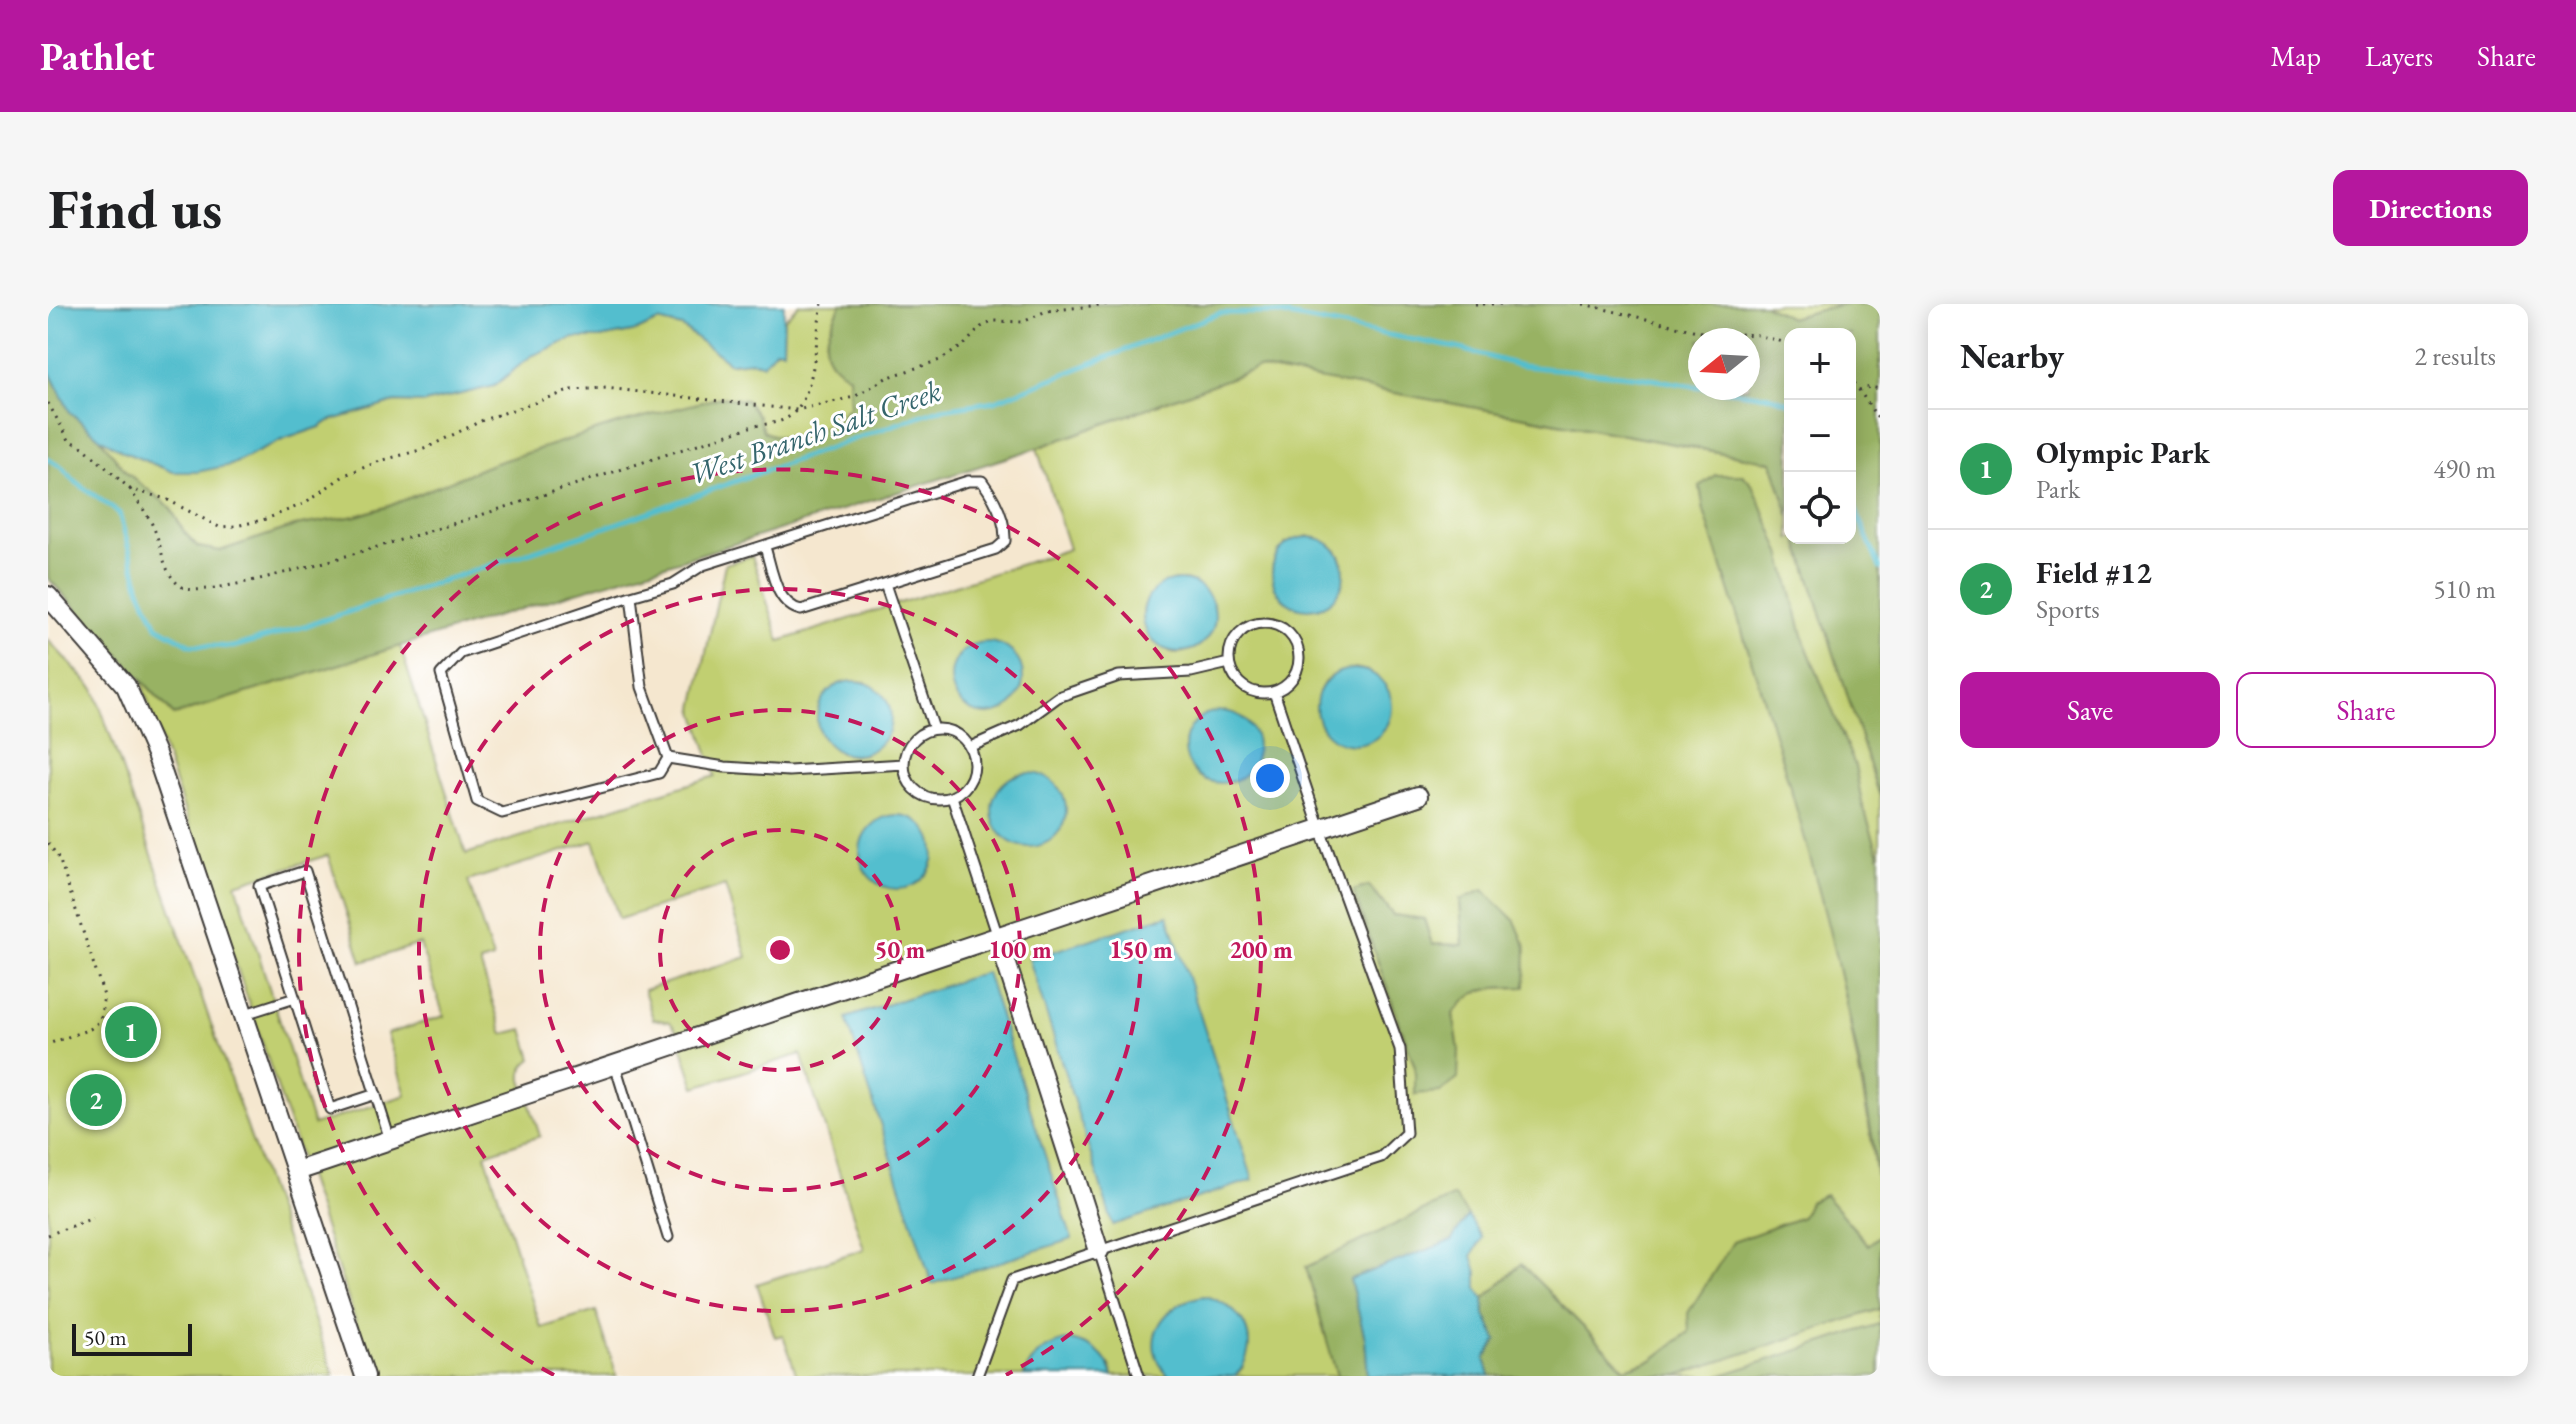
<!DOCTYPE html>
<html lang="en">
<head>
<meta charset="utf-8">
<style>
  :root { --surface:#fff; --page:#f6f6f6; --text:#202124; --muted:#757577; --line:#e0e0e0; --accent:#b5179e }
  body { margin:0; font-family:"EB Garamond",serif; background:var(--page); color:var(--text) }
  .controls { position:absolute; right:24px; top:24px; display:grid; overflow:hidden; border-radius:16px; box-shadow:0 4px 20px #0003 }
  .controls button { width:72px; height:72px; display:grid; place-items:center; padding:0; border:0; border-bottom:2px solid var(--line); background:var(--surface); color:var(--text); font:40px sans-serif }
  .compass { position:absolute; left:1640px; top:24px; width:72px; height:72px; border-radius:50%; background:var(--surface); box-shadow:0 4px 20px #0003; rotate:252deg }
  .scale { position:absolute; left:24px; bottom:20px; width:120px; box-sizing:border-box; padding-left:8px; border:4px solid #1c1c1c; border-top:0; font-size:22px; line-height:28px; white-space:nowrap; color:#1c1c1c; -webkit-text-stroke:6px #fff; paint-order:stroke }
  .you { position:absolute; left:1222px; top:474px; width:28px; height:28px; margin:-20px; border:6px solid #fff; border-radius:50%; background:#1a73e8; box-shadow:0 0 0 12px #1a73e833 }
  .badge { display:grid; place-items:center; width:52px; height:52px; border-radius:50%; background:var(--accent); color:#fff; font-size:26px; font-weight:700 }
  .pin { position:absolute; translate:-50% -50%; border:4px solid #fff; box-shadow:0 2px 8px #0006 }
  .list { margin:0; padding:0; list-style:none }
  h2 { display:flex; justify-content:space-between; align-items:center; height:104px; margin:0; padding:0 32px; font-size:34px }
  h2 small { font-size:26px; font-weight:400; color:var(--muted) }
  .list li { display:grid; grid-template-columns:52px 1fr auto; gap:24px; align-items:center; box-sizing:border-box; height:120px; padding:0 32px; border-top:2px solid var(--line) }
  .list b { display:block; font-size:30px; white-space:nowrap }
  .list p { margin:0; font-size:26px; white-space:nowrap; color:var(--muted) }
  .list em { font-size:26px; font-style:normal; color:var(--muted) }
  .actions { display:flex; gap:16px; padding:24px 32px }
  .actions a { flex:1; padding:18px 0; border:2px solid var(--accent); border-radius:16px; text-align:center; font-size:28px; color:var(--accent) }
  .actions .main { background:var(--accent); color:#fff }
  .icon { flex:none; width:44px; height:44px; fill:none; stroke:currentColor; stroke-width:2; stroke-linecap:round; stroke-linejoin:round }
  .map { position:relative; flex:none; width:1832px; height:1072px; overflow:hidden; border-radius:16px }
  header { display:flex; align-items:center; gap:48px; box-sizing:border-box; height:112px; padding:0 40px; background:var(--accent); color:#fff }
  header strong { font-size:38px }
  nav { display:flex; gap:44px; margin-inline-start:auto; font-size:28px }
  .intro { display:flex; align-items:center; justify-content:space-between; box-sizing:border-box; height:192px; padding:0 48px }
  h1 { margin:0; font-size:56px }
  .button { padding:20px 36px; border-radius:16px; background:var(--accent); color:#fff; font-size:28px; font-weight:700 }
  main { display:flex; gap:48px; padding:0 48px }
  aside { flex:1; background:var(--surface); border-radius:16px; box-shadow:0 4px 20px #0003 }
  .map>svg:first-child { display:block }
  .green { fill:#c1cf71; stroke:#6e7646; stroke-width:2; fill-rule:evenodd }
  .forest { fill:#98b263; stroke:#5a6740; stroke-width:2; fill-rule:evenodd }
  .water { fill:#52bece; stroke:#376d75; stroke-width:2 }
  .lines { fill:none; stroke-linecap:round; stroke-linejoin:round }
  .stream { stroke:#52bece; stroke-width:5 }
  .lane-casing { stroke:#3d3a37; stroke-width:13 }
  .street-casing { stroke:#3d3a37; stroke-width:22 }
  .path { stroke:#3d3a37; stroke-width:3; stroke-dasharray:2 6; stroke-linecap:butt }
  .lane { stroke:#fff; stroke-width:9 }
  .street { stroke:#fff; stroke-width:18 }
  .ring { fill:none; stroke:#c2185b; stroke-width:4; stroke-dasharray:14 10 }
  .labels { text-anchor:middle; dominant-baseline:central; stroke-width:6; stroke-linejoin:round; paint-order:stroke }
  .water-label { font-size:30px; font-style:italic; fill:#34656c; stroke:#fff }
  .centre { fill:#c2185b; stroke:#fff; stroke-width:4 }
  .ring-label { font-size:24px; text-anchor:middle; font-weight:bold; fill:#c2185b; stroke:#fff; stroke-width:6; stroke-linejoin:round; paint-order:stroke }
</style>
</head>
<body>
<header>
<strong>Pathlet</strong>
<nav><a>Map</a><a>Layers</a><a>Share</a></nav>
</header>
<div class="intro"><h1>Find us</h1><a class="button">Directions</a></div>
<main>
<div class="map">
<svg width="1832" height="1072" viewBox="0 0 1832 1072">
  <rect width="100%" height="100%" fill="#fff"/>
  <filter id="ink" filterUnits="userSpaceOnUse"><feTurbulence type="fractalNoise" baseFrequency=".0125" numOctaves="2"/><feDisplacementMap in="SourceGraphic" scale="16" xChannelSelector="R" yChannelSelector="G"/><feConvolveMatrix kernelMatrix="1 2 1 2 8 2 1 2 1" color-interpolation-filters="sRGB"/></filter>
  <filter id="wash" filterUnits="userSpaceOnUse"><feTurbulence type="fractalNoise" baseFrequency=".006" numOctaves="4" result="noise"/><feDisplacementMap in="SourceGraphic" scale="32" xChannelSelector="R" yChannelSelector="G"/><feGaussianBlur stdDeviation="1.8" result="paint"/><feColorMatrix in="noise" values="0 0 0 0 0 0 0 0 0 0 0 0 0 0 0 0 0 1.4 0 .05"/><feComposite in="paint" operator="in"/></filter>
  <g filter="url(#wash)">
    <rect width="100%" height="100%" fill="#f5e7cf"/>
    <path class="green" d="M 751,0 L 793,0 C 779,33 764,50 801,72 L 802,102 C 780,125 746,144 715,127 L 710,112 L 341,202 L 308,212 L 247,222 L 172,247 L 150,243 L 136,228 L 122,203 L 79,169 L 51,133 L 76,148 L 125,168 L 183,161 L 234,136 L 272,123 L 281,117 L 347,98 L 376,99 L 446,82 L 483,52 L 526,34 L 552,34 L 589,27 L 610,17 L 634,23 L 682,59 C 703,61 717,43 735,46 L 736,16 Z
      M 1716,0 L 1796,0 L 1741,14 Z
      M 1210,64 L 1724,158 L 1742,213 L 1742,234 L 1749,234 L 1832,493 L 1832,554 L 1814,499 L 1807,462 L 1757,339 L 1733,250 L 1652,183 L 1656,207 C 1714,389 1776,569 1809,757 C 1820,815 1832,872 1832,931 L 1821,941 L 1777,892 L 1754,913 L 1685,938 L 1641,1028 L 1604,1056 L 1577,1065 L 1473,960 L 1437,1011 L 1449,1036 L 1437,1055 L 1442,1072 L 1320,1072 L 1317,1034 L 1302,975 L 1258,963 L 1289,1072 L 1187,1072 L 1194,1064 L 1116,1067 L 1121,1072 L 1065,1072 L 1062,1061 L 977,1068 L 976,1072 L 749,1072 L 735,1031 L 727,1033 L 709,980 L 816,945 L 753,750 L 647,783 L 628,726 L 622,718 L 605,715 L 596,686 L 699,653 L 677,582 L 571,615 L 546,537 L 420,577 L 445,655 L 432,659 L 455,730 L 475,725 L 484,755 C 476,761 473,765 474,776 L 492,832 L 437,850 L 493,1024 L 548,1007 L 569,1072 L 326,1072 L 92,374 L 126,411 L 352,342 L 418,550 L 667,472 L 646,404 L 677,260 L 704,252 L 732,337 L 1021,245 L 989,144 ZM 1260,232 C 1267,235 1277,237 1283,241 C 1320,270 1266,335 1228,286 L 1237,240 ZM 1127,276 L 1138,276 L 1150,281 L 1148,344 C 1141,347 1131,351 1123,348 C 1118,346 1113,339 1109,336 C 1082,314 1097,284 1127,276 ZM 910,352 L 940,410 C 909,405 897,379 910,352 ZM 1307,364 L 1320,367 L 1331,374 L 1306,441 C 1281,437 1269,424 1270,399 C 1270,389 1274,378 1283,372 C 1290,368 1300,367 1307,364 ZM 806,377 L 818,378 L 818,450 L 805,452 L 792,449 L 794,379 ZM 1184,409 C 1206,420 1213,442 1202,464 L 1138,435 C 1148,410 1160,413 1184,409 ZM 970,470 C 998,470 1013,474 1018,506 L 945,498 C 950,484 956,477 970,470 ZM 837,513 L 885,556 C 880,570 873,576 860,583 L 819,570 C 806,546 813,525 837,513 ZM 280,551 L 314,658 L 372,640 L 396,712 L 339,730 L 358,791 L 265,821 L 188,580 ZM 1321,582 L 1345,611 L 1376,615 L 1384,640 L 1415,641 L 1412,596 L 1477,683 C 1441,684 1428,680 1405,710 L 1411,746 L 1367,790 L 1367,763 L 1305,587 Z
      M 0,336 L 46,385 L 286,1072 L 0,1072 Z
      M 1832,1005 L 1832,1020 L 1671,1072 L 1627,1072 Z"/>
    <path class="forest" d="M 793,0 L 1716,0 L 1742,14 L 1796,0 L 1832,0 L 1832,493 L 1749,234 L 1802,234 L 1802,30 L 1742,30 L 1742,213 L 1724,158 L 1210,64 L 989,144 L 699,236 L 126,411 L 0,274 L 0,65 L 22,108 L 51,133 L 79,169 L 122,203 L 136,228 L 150,243 L 172,247 L 247,222 L 308,212 L 341,202 L 444,160 L 569,120 L 673,93 L 698,96 L 710,112 L 715,127 C 746,144 780,125 802,102 L 801,72 C 764,50 779,33 793,0 ZM 1652,36 L 1700,36 L 1700,84 L 1652,84 Z
      M 1667,171 L 1695,171 L 1706,183 L 1733,249 L 1757,339 L 1807,462 L 1814,499 L 1832,554 L 1832,888 C 1802,654 1727,431 1656,207 L 1652,182 Z
      M 1321,582 L 1345,611 L 1376,615 L 1384,640 L 1415,641 L 1412,596 L 1435,586 L 1467,617 L 1478,643 L 1477,683 C 1441,684 1428,680 1405,710 L 1411,746 L 1410,775 L 1392,788 L 1367,790 L 1367,763 L 1305,587 Z
      M 1777,891 L 1820,941 L 1832,931 L 1832,1005 L 1627,1072 L 1442,1072 L 1437,1055 L 1449,1036 L 1437,1011 L 1436,995 L 1473,960 L 1577,1065 L 1604,1056 L 1641,1028 L 1640,1009 L 1685,938 L 1754,913 L 1761,898 Z
      M 1406,892 L 1420,912 L 1403,937 L 1302,975 L 1317,1034 L 1320,1072 L 1289,1072 L 1258,963 Z
      M 1832,1020 L 1832,1072 L 1671,1072 Z"/>
    <path class="water" d="M 0,0 L 736,0 L 735,46 L 728,45 L 715,60 L 703,57 L 682,59 L 634,23 L 610,17 L 589,27 L 552,34 L 526,34 L 483,52 L 446,82 L 376,99 L 347,98 L 281,117 L 272,123 L 234,136 L 183,161 L 149,168 L 125,168 L 76,148 L 51,133 L 22,108 L 0,65 Z
      M1224 269a36 36 0 1 1 72 0a36 36 0 1 1-72 0Z
      M1095 312a36 36 0 1 1 72 0a36 36 0 1 1-72 0Z
      M903 374a36 36 0 1 1 72 0a36 36 0 1 1-72 0Z
      M1268 403a38 38 0 1 1 76 0a38 38 0 1 1-76 0Z
      M769 414a37 37 0 1 1 74 0a37 37 0 1 1-74 0Z
      M1137 443a36 36 0 1 1 72 0a36 36 0 1 1-72 0Z
      M944 506a37 37 0 1 1 74 0a37 37 0 1 1-74 0Z
      M812 548a37 37 0 1 1 74 0a37 37 0 1 1-74 0Z
      M 1120,611 L 1205,876 L 1065,921 L 981,655 Z
      M 938,668 L 1024,935 L 884,980 L 798,714 Z
      M 1420,912 L 1434,934 L 1424,952 L 1429,968 L 1429,984 L 1436,995 L 1437,1011 L 1449,1036 L 1437,1055 L 1442,1072 L 1320,1072 L 1317,1034 L 1302,975 L 1403,937 Z
      M 1156,992 C 1195,1001 1217,1039 1187,1072 L 1121,1072 C 1088,1039 1115,998 1156,992 Z
      M 1023,1036 C 1044,1041 1058,1050 1065,1072 L 976,1072 C 984,1049 1000,1040 1023,1036 Z"/>
    <g class="lines">
      <path class="stream" d="M 1657,84 L 1721,92 L 1742,99
        M 0,155 L 14,164 L 29,179 L 71,209 L 92,285 L 109,322 L 143,341 L 185,343 L 254,323 L 547,227 L 888,106 L 947,97 L 1172,9 L 1225,9 L 1409,44 L 1474,62 L 1585,72 L 1652,83
        M 1802,178 C 1806,211 1820,234 1832,264"/>
    </g>
  </g>
  <g filter="url(#ink)">
    <g class="lines">
      <defs>
        <path id="lane" d="M 717,243 C 724,265 727,300 753,306 L 948,245 L 957,237 C 958,215 947,195 934,177 L 920,177 L 655,261 L 625,280 L 583,292 L 594,383 L 620,454 L 677,463 L 741,467 L 856,460
          M 837,280 L 886,425
          M 583,292 L 413,349 L 393,370 L 429,497 L 454,509 L 611,469 L 620,454
          M1181 354a35 35 0 1 1 70 0a35 35 0 1 1-70 0Z
          M856 460a35 35 0 1 1 70 0a35 35 0 1 1-70 0Z
          M 922,443 L 972,421 L 1010,393 L 1071,372 L 1143,368 L 1181,359
          M 904,493 L 950,633
          M 194,711 L 247,694
          M 567,761 L 620,933
          M 328,790 L 282,805 L 211,582 L 257,567 L 342,836
          M 1051,947 L 1091,1072
          M 929,1072 L 964,976 L 1333,853 L 1358,829 L 1352,745 L 1272,525 L 1226,388"/>
        <path id="street" d="M 0,292 L 78,382 L 108,450 L 317,1072
          M 950,633 L 1051,947
          M 249,867 L 1370,492"/>
      </defs>
      <use href="#lane" class="lane-casing"/>
      <use href="#street" class="street-casing"/>
      <path class="path" d="M 1427,0 L 1457,0
        M 1535,0 L 1653,28 L 1710,31 L 1742,40
        M 1802,72 L 1832,118
        M 1811,86 L 1822,83 L 1832,85
        M 0,99 L 21,136 L 35,143 L 82,185 L 118,195 L 171,223 L 188,222 L 218,215 L 255,200 L 297,171 L 332,157 L 376,145 L 435,116 L 524,86 L 558,84 L 749,106 L 806,93 L 838,74 L 892,56 L 916,41 L 933,23 L 946,17 L 975,18 L 998,7 L 1061,0
        M 82,185 C 90,199 101,211 107,227 C 115,246 115,273 136,284 C 174,304 631,145 702,123 C 714,120 729,120 739,114 C 769,97 767,31 774,0
        M 0,539 L 11,554 L 56,692 L 52,717 L 42,725 L 0,740
        M 0,931 L 45,914"/>
      <use href="#lane" class="lane"/>
      <use href="#street" class="street"/>
    </g>
  </g>
  <g class="ring">
    <circle cx="732" cy="646" r="120"/>
    <circle cx="732" cy="646" r="240"/>
    <circle cx="732" cy="646" r="361"/>
    <path d="M506 1071A481 481 0 1 1 958 1071"/>
  </g>
  <g class="labels">
    <g class="water-label">
      <text transform="translate(767 128) rotate(-19)">West Branch Salt Creek</text>
    </g>
  </g>
  <circle cx="732" cy="646" r="12" class="centre"/>
  <g class="ring-label">
    <text x="852" y="654">50 m</text>
    <text x="972" y="654">100 m</text>
    <text x="1093" y="654">150 m</text>
    <text x="1213" y="654">200 m</text>
  </g>
</svg>
<div class="controls">
<button>+</button>
<button>−</button>
<button><svg class="icon" aria-label="locate" viewBox="0 0 24 24"><circle cx="12" cy="12" r="6"/><path d="M12 2v4M12 18v4M2 12h4M18 12h4"/></svg></button>
</div>
<svg class="compass" viewBox="-18 -18 36 36"><path d="M0-13l5 13h-10z" fill="#e53935"/><path d="M0 13l5-13h-10z" fill="#757577"/></svg>
<div class="scale">50 m</div>
<div class="you"></div>
<div class="pin badge" style="left:83px;top:728px;background:#2e9e5b">1</div>
<div class="pin badge" style="left:48px;top:796px;background:#2e9e5b">2</div>
</div>
<aside>
<h2>Nearby<small>2 results</small></h2>
<ul class="list">
<li><span class="badge" style="background:#2e9e5b">1</span><div><b>Olympic Park</b><p>Park</p></div><em>490 m</em></li>
<li><span class="badge" style="background:#2e9e5b">2</span><div><b>Field #12</b><p>Sports</p></div><em>510 m</em></li>
</ul>
<div class="actions"><a class="main">Save</a><a>Share</a></div>
</aside>
</main>
</body>
</html>
